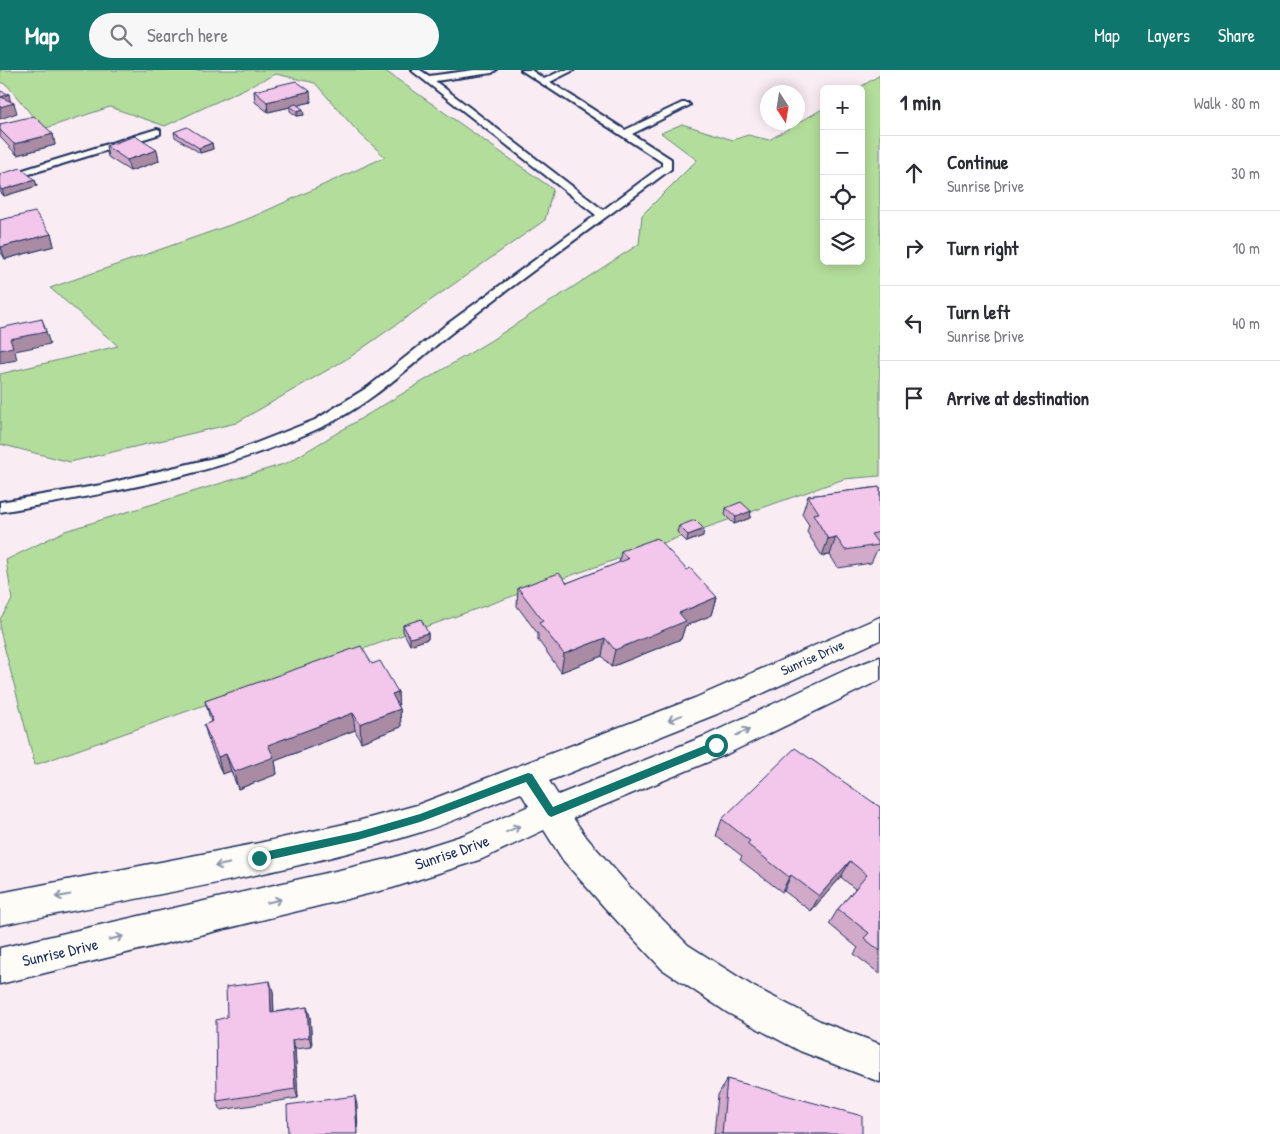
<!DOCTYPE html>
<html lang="en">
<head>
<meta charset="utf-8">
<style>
  :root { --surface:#fff; --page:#f7f7f7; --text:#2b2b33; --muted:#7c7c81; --line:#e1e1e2; --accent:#0f766e }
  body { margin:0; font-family:"Patrick Hand",sans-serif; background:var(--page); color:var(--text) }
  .controls { position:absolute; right:15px; top:15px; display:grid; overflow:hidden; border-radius:8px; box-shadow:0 2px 12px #0003 }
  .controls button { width:45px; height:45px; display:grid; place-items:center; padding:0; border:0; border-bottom:1px solid var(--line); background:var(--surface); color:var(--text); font:25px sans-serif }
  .compass { position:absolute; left:760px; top:15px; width:45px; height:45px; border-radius:50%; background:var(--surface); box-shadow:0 2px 12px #0003; rotate:168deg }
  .stop { position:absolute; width:15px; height:15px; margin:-11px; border:4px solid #0f766e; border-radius:50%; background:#fff }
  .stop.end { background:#0f766e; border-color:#fff; box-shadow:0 1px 5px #0008 }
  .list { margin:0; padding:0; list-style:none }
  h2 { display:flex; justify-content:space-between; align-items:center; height:65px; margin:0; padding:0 20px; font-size:21px }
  h2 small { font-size:16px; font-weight:400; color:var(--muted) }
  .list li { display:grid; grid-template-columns:32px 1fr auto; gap:15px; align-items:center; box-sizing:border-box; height:75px; padding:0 20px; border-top:1px solid var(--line) }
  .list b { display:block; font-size:19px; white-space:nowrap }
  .list p { margin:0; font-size:16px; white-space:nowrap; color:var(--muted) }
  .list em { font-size:16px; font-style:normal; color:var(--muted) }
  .icon { flex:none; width:28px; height:28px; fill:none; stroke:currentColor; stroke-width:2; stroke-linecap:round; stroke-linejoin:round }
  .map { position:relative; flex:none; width:880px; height:1064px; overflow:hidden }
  header { display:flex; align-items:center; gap:30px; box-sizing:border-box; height:70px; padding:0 25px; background:var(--accent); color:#fff }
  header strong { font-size:24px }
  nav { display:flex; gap:28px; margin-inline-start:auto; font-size:18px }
  .search { width:350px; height:45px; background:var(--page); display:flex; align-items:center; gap:12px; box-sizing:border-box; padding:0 18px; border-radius:28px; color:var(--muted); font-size:19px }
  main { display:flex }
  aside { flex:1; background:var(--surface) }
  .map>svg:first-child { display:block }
  .green { fill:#b3dd9a; stroke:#67867c }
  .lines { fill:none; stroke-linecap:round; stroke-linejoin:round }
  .lane-casing { stroke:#1b2f5e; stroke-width:4 }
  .street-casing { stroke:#1b2f5e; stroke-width:3 }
  .lane { fill:#fdfcf7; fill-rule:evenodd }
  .street { fill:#fdfcf7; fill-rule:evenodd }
  .wall { fill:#d1aaca; stroke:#1b2f5e }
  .shaded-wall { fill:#aa8ba4; stroke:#1b2f5e }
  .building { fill:#f3c6eb; stroke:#1b2f5e }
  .oneway { stroke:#8c96aa }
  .route { fill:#0f766e }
  .labels { text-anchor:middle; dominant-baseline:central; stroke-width:4; stroke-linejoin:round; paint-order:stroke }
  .street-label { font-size:14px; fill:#1b2f5e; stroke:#fdfcf7 }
  .near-street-label { font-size:16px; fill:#1b2f5e; stroke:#fdfcf7 }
</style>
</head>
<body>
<header>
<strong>Map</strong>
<div class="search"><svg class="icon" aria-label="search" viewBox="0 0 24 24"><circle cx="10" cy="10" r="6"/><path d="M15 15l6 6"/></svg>Search here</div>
<nav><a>Map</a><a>Layers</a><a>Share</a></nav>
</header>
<main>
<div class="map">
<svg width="880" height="1064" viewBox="0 0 880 1064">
  <rect width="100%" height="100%" fill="#faecf3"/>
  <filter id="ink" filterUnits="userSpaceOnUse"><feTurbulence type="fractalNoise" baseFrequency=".02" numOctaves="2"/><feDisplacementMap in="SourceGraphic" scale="10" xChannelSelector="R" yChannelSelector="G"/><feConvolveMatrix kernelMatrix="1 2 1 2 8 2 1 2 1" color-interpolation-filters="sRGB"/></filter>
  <g filter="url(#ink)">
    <path class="green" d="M 0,0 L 384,0 L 553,119 L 545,150 L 350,287 L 236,353 L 70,392 L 0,374 L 0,304 L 118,276 L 50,218 L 250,148 L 385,87 L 357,61 L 315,13 L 276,4 L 165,56 L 110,37 L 43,59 L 7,15 L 0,12 Z
      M 880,5 L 880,406 L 844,409 L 35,695 L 0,560 L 0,549 L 12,530 L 6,490 L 65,461 L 287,393 L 490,271 L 639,174 L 642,145 L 697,90 L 661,63 L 682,54 L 733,70 L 748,65 L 769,70 L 824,38 L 824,191 L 861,191 L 861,19 L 857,19 Z"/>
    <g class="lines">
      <defs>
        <path id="lane" d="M 411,0 L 420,0 L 429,6 L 474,0 L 496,0 L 492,3 L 435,11 L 603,140 L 662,96 L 662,92 L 521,0 L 531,0 L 544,9 L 563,0 L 574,0 L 550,12 L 625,60 L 682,33 L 688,33 L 690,35 L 632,64 L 671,89 L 671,99 C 599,153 525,205 454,261 C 413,293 371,334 324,356 C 222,404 110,423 0,442 L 0,432 L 101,415 L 226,385 L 315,350 L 368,317 L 446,255 L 596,145 Z
          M 157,59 L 160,60 L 160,64 L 0,113 L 0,107 Z"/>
        <path id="street" d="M 880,547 L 880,570 L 717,644 L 549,711 L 558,725 L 705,666 L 848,599 L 880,587 L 880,610 L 727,684 L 573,748 L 587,768 L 629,816 L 688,875 L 754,917 L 822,952 L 880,974 L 880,1012 L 800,981 L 728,943 L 662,899 L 605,838 L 563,790 L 544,760 L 482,789 L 392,818 L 0,914 L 0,878 L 392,788 L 464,765 L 529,736 L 521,723 C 487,736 453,752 418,763 C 283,805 139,827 0,855 L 0,823 L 259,773 L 358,751 L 417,735 L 695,628 Z"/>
      </defs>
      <use href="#lane" class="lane-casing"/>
      <use href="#street" class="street-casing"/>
      <use href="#lane" class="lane"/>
      <use href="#street" class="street"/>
    </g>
    <path class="wall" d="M 254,21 L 311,32 L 298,35 L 304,45 L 297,46 L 290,41 L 290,37 L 268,42 L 255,32 Z
      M 0,54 L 53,64 L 55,75 L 17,85 L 0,67 Z
      M 174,62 L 212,73 L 213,79 L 200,83 L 175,67 Z
      M 106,76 L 157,80 L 159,91 L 130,101 L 108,87 Z
      M 0,104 L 35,110 L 37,116 L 4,126 L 0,122 Z
      M 0,150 L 51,164 L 54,176 L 5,189 L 0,181 Z
      M 880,417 L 880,479 L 877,480 L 871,493 L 838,498 L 830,485 L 822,486 L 807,462 L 809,455 L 802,444 L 808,426 Z
      M 726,438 L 751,441 L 750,448 L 734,454 L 725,445 Z
      M 679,456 L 703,466 L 687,472 L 677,462 Z
      M 621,481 L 687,500 L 717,527 L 712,545 L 685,556 L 681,569 L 611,597 L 602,586 L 561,602 L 538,570 L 538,564 L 517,536 L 518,518 L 567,513 L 619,493 Z
      M 403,555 L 428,563 L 428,569 L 410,575 L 403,561 Z
      M 372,594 L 398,622 L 398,636 L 400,639 L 401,657 L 361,672 L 355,660 L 275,691 L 277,704 L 238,719 L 231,701 L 222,704 L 209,672 L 204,655 L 211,652 L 205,631 Z
      M 880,737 L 880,904 L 854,884 L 858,878 L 829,854 L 838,839 L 855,819 L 841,807 L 811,841 L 784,821 L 782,822 L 740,790 L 742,786 L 716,766 L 722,749 Z
      M 273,921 L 274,942 L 307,937 L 310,947 L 312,977 L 295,979 L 298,1028 L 221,1040 L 217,1031 L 227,947 Z
      M 727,1009 L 862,1064 L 714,1064 L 718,1025 Z"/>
    <path class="shaded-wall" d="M 310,21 L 311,32 L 291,37 L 290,36 L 290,37 L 268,42 L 267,32 Z
      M 9,24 L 11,34 L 14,33 L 17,43 L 0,49 L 1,27 Z
      M 303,39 L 304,45 L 297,46 L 297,41 Z
      M 53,64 L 55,75 L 17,85 L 14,74 Z
      M 212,73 L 213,79 L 200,83 L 199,78 Z
      M 157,80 L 159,91 L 130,101 L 127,90 Z
      M 35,110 L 37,116 L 4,126 L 2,120 Z
      M 51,164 L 54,176 L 5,189 L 1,177 Z
      M 42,249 L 50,274 L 15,281 L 17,290 L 0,293 L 0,280 L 10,269 Z
      M 751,441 L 750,448 L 734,454 L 736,447 Z
      M 704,459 L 703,466 L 687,472 L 688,465 Z
      M 836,467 L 830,485 L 822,486 L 828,469 Z
      M 717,527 L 712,545 L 685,556 L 681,569 L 611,597 L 615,580 L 679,543 Z
      M 428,563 L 428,569 L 410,575 L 410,568 Z
      M 605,568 L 602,586 L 561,602 L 564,584 Z
      M 398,622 L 399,640 L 392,624 Z
      M 400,639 L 401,657 L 361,672 L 360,654 Z
      M 353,643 L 355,660 L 275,691 L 277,704 L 238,719 L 234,702 L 268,675 Z
      M 226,684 L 231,701 L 222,704 L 218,687 Z
      M 850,791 L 841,807 L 811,841 L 819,826 Z
      M 791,805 L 784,821 L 782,822 L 789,807 Z
      M 270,911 L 273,921 L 274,952 L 271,943 Z
      M 307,937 L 310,947 L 312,977 L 309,967 Z
      M 292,970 L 295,979 L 298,1028 L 295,1019 Z
      M 355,1026 L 357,1035 L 358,1064 L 357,1064 Z"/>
    <path class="building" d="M 296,11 L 310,21 L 267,32 L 254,21 Z
      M 0,21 L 9,24 L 1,27 L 14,33 L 0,37 Z
      M 296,34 L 303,39 L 297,41 L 290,36 Z
      M 34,46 L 53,64 L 14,74 L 0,60 L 0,54 Z
      M 187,57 L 212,73 L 199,78 L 174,62 Z
      M 135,66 L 157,80 L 127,90 L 106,76 Z
      M 21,98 L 35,110 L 2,120 L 0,118 L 0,104 Z
      M 35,142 L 51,164 L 1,177 L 0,176 L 0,150 Z
      M 42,249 L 46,262 L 10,269 L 13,277 L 0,280 L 0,258 Z
      M 880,417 L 880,462 L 871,464 L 879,475 L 845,480 L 836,467 L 828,469 L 813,444 L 819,443 L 808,426 Z
      M 741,432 L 751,441 L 736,447 L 726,438 Z
      M 695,450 L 704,459 L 688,465 L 679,456 Z
      M 657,468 L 687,500 L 690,498 L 717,527 L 679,543 L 686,551 L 615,580 L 605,568 L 564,584 L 539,553 L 543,551 L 518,518 L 559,503 L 567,513 L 628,489 L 621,481 Z
      M 421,549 L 428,563 L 410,568 L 403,555 Z
      M 361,576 L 372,594 L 380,591 L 398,622 L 392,624 L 400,639 L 360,654 L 353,643 L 268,675 L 274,687 L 234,702 L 226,684 L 218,687 L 204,655 L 213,651 L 205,631 Z
      M 795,678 L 880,737 L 880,881 L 864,868 L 869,863 L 838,839 L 867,805 L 850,791 L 819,826 L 791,805 L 789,807 L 747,774 L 750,771 L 722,749 Z
      M 270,911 L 271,943 L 307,937 L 309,967 L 292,970 L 295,1019 L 217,1031 L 216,950 L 227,947 L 226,917 Z
      M 727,1009 L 862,1046 L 862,1064 L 722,1064 Z
      M 355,1026 L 357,1064 L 288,1064 L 287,1035 Z"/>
    <defs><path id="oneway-shaft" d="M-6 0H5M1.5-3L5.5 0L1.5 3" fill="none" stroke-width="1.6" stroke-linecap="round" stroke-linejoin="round" transform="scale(1.25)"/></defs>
    <g class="oneway">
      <use href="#oneway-shaft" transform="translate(675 648) rotate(158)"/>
      <use href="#oneway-shaft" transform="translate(743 662) rotate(-26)"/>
      <use href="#oneway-shaft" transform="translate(513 759) rotate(-24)"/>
      <use href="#oneway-shaft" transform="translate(222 795) rotate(169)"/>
      <use href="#oneway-shaft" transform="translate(63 826) rotate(169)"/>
      <use href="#oneway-shaft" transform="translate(274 831) rotate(-13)"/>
      <use href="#oneway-shaft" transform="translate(116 868) rotate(-13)"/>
    </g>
  </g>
  <path class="route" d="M 716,671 L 721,675 L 719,678 L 551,747 L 548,745 L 526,712 L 420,752 L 358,770 L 259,792 L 254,788 L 259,783 L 358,762 L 420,744 L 528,703 L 532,704 L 553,737 Z"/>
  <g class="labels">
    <g class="street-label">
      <text transform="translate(812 587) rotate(-24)">Sunrise Drive</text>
    </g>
    <g class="near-street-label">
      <text transform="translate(452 782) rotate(-19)">Sunrise Drive</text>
      <text transform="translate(60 882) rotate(-13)">Sunrise Drive</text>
    </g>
  </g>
</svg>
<div class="controls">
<button>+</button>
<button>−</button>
<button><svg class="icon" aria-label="locate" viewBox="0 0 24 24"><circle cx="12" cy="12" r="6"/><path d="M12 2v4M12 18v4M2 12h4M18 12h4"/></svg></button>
<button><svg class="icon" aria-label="layers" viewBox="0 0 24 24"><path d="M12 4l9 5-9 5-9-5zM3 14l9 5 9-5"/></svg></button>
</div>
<svg class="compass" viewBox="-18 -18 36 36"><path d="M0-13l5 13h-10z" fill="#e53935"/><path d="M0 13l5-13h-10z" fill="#7c7c81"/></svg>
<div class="stop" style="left:716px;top:675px"></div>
<div class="stop end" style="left:259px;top:788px"></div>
</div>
<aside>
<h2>1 min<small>Walk · 80 m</small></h2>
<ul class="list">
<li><svg class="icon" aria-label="ahead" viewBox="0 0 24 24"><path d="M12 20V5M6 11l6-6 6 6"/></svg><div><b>Continue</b><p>Sunrise Drive</p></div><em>30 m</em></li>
<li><svg class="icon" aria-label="right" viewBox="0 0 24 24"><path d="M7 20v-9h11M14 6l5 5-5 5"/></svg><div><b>Turn right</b></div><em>10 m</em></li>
<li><svg class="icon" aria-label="left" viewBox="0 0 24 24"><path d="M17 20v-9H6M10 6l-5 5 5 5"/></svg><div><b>Turn left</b><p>Sunrise Drive</p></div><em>40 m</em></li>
<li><svg class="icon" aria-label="arrive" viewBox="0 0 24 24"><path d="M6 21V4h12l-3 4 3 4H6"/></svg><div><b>Arrive at destination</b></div></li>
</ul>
</aside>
</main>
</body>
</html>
